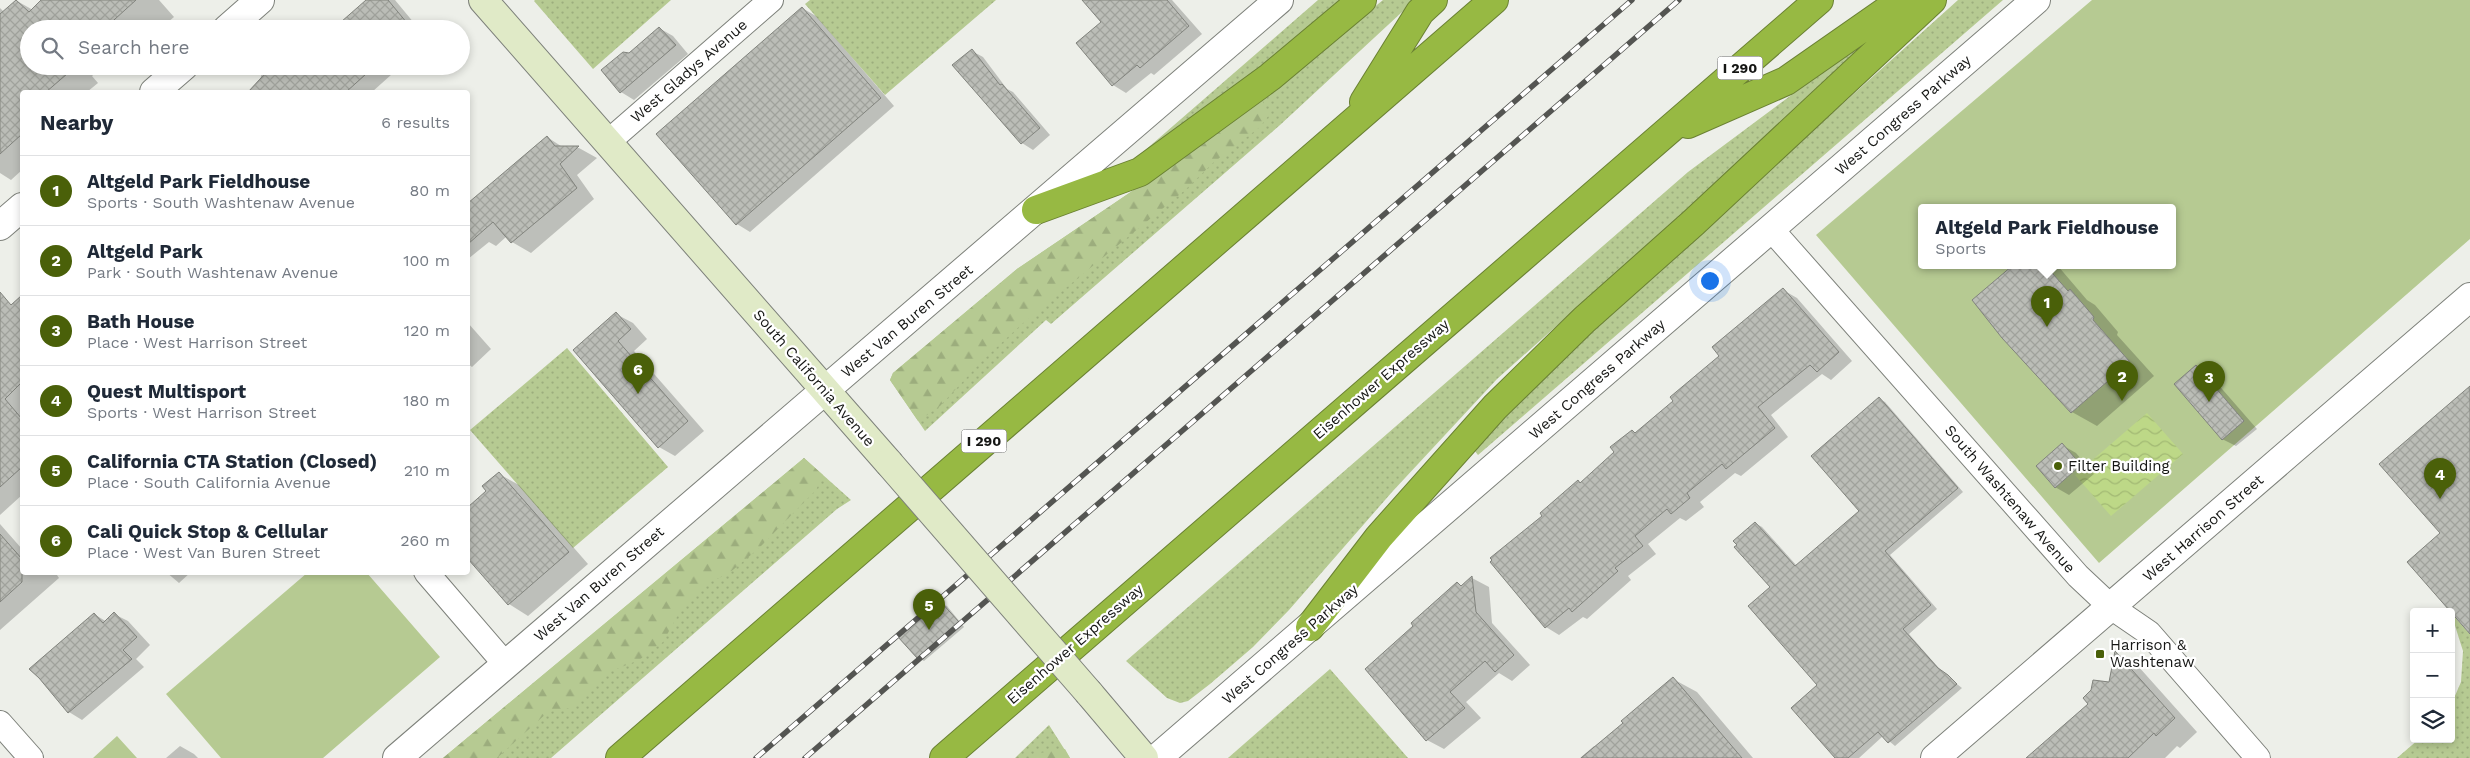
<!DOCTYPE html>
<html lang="en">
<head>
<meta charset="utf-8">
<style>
  :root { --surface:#fff; --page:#f6f6f7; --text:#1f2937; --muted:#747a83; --line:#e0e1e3; --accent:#4a6009 }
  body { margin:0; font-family:"Work Sans",sans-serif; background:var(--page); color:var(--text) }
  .controls { position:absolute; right:15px; bottom:15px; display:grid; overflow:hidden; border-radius:5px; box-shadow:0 2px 8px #0003 }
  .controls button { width:45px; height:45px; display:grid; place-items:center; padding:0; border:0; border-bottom:1px solid var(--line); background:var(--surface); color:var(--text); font:25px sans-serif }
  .you { position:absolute; left:1709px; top:280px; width:18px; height:18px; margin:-12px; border:4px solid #fff; border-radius:50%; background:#1a73e8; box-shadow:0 0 0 8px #1a73e833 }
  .badge { display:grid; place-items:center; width:32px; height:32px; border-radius:50%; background:var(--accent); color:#fff; font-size:16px; font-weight:700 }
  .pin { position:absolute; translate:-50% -41px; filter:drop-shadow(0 1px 2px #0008) }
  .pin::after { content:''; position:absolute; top:26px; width:18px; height:15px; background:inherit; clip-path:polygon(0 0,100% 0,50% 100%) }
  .popup { position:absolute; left:1918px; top:204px; width:258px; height:65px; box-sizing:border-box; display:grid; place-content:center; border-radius:5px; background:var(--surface); filter:drop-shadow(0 1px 4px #0005); font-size:16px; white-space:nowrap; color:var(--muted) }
  .popup b { font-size:19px; color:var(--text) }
  .popup::after { content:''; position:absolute; left:50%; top:100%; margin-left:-10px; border:10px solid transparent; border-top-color:var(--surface) }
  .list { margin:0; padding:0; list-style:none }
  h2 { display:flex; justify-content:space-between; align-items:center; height:65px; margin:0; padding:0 20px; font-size:21px }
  h2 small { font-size:16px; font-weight:400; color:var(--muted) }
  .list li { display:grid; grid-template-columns:32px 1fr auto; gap:15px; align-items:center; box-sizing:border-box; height:70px; padding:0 20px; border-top:1px solid var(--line) }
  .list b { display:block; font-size:19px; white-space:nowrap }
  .list p { margin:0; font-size:16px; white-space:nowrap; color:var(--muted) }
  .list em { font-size:16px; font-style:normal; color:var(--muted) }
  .icon { flex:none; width:28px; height:28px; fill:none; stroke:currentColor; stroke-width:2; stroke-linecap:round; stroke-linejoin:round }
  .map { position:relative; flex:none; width:2470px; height:758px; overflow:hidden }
  .search { position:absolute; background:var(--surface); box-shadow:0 2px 8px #0003; left:20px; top:20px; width:450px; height:55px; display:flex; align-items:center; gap:12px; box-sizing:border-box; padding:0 18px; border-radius:28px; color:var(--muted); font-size:19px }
  .panel { position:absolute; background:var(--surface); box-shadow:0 2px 8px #0003; left:20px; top:90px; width:450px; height:485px; border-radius:5px }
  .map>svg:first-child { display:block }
  .grass { fill:url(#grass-dots) }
  .forest { fill:url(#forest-firs) }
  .green { fill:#b6ca92; fill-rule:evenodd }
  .water { fill:url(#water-waves) }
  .shadow { fill:#0003 }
  .building { fill:url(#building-cross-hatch); stroke:#81837d }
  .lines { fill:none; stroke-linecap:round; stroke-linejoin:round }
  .minor-casing { stroke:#7d807a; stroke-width:26 }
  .tertiary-casing { stroke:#7d807a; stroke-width:30 }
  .secondary-casing { stroke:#7d807a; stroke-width:30 }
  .motorway-casing { stroke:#6a8033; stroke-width:30 }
  .minor { stroke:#fff; stroke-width:24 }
  .tertiary { stroke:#fff; stroke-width:28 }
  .secondary { stroke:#e0eac7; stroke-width:28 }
  .motorway { stroke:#97b943; stroke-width:28 }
  .rail-casing { stroke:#545552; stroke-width:5.5 }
  .rail { stroke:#fff; stroke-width:4; stroke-dasharray:11; stroke-linecap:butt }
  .secondary-bridge-casing { stroke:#7d807a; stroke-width:30; stroke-linecap:butt }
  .secondary-bridge { stroke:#e0eac7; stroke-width:28 }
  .poi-dot { fill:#4a6009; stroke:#fff; stroke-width:2 }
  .labels { text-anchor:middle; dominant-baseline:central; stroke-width:4.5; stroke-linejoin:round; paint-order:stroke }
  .shield { fill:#fff; stroke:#5b5c5a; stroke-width:1 }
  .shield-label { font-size:14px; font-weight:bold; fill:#151614 }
  .street-label { font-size:15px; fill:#151614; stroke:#fff }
  .poi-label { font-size:15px; fill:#151614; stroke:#fff; text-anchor:start }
</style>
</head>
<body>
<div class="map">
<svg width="2470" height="758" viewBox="0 0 2470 758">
  <defs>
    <pattern id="grass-dots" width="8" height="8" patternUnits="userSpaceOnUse" patternTransform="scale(1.25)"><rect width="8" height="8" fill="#b6ca92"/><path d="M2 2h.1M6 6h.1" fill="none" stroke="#9cad7d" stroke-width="1.8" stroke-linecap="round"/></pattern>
    <pattern id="forest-firs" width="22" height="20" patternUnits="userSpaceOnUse" patternTransform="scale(1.25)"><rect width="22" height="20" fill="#b6ca92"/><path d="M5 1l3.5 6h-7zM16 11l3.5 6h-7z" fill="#9cad7d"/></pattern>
    <pattern id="water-waves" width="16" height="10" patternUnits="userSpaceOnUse" patternTransform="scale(1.25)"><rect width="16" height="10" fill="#bdd887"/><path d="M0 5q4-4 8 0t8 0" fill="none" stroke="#a2b974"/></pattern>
    <pattern id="building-cross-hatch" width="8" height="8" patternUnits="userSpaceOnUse" patternTransform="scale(1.25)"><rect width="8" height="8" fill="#bbbdb7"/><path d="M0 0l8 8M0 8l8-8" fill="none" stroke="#a0a29c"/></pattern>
  </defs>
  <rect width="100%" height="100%" fill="#edefe9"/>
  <path class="grass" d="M 535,0 L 671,0 L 593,69 L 534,1 Z
    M 810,0 L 996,0 L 885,95 L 805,4 Z
    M 1318,0 L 1345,0 L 1236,87 L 1144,154 L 1143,152 Z
    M 1383,0 L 1415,0 L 1280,125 L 1051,324 L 1046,320 L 925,431 L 890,380 L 893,373 L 1017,269 L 1181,158 L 1268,93 Z
    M 1958,0 L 2003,0 L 1478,455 L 1474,450 L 1544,377 L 1609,314 Z
    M 1853,49 L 1859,56 L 1497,379 L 1392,492 L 1289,610 L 1253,647 L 1210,684 L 1188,701 L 1180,703 L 1167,698 L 1126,661 L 1688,172 Z
    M 567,348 L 668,467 L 573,548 L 470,430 Z
    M 804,458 L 851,500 L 837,509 L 551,758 L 443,758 Z
    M 2451,613 L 2470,634 L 2470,758 L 2397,758 L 2419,739 L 2451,739 L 2451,705 L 2461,682 L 2463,651 Z
    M 1330,669 L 1408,758 L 1228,758 Z
    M 1049,725 L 1070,758 L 1015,758 Z"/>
  <path class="forest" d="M 1261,98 L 1269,115 L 1260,127 L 1214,162 L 1184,191 L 1022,324 L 983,360 L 940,406 L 918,421 L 890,380 L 893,373 L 1017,269 L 1181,158 Z
    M 804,458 L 823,475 L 816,490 L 758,549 L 728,574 L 705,584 L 679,613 L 663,642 L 639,660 L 609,672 L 575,707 L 548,712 L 497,758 L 443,758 Z
    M 1065,749 L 1070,758 L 1033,758 L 1040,753 Z"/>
  <path class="green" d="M 2092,0 L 2470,0 L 2470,239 L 2099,563 L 1816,235 ZM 1922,208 L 2172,208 L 2172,266 L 1922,266 Z
    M 307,573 L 367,573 L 440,657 L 323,758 L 221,758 L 166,694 Z
    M 117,736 L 137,758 L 93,758 Z"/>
  <path class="water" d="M 2147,413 L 2183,454 L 2111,516 L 2075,475 Z"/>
  <path class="shadow" d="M 43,0 L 159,0 L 174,17 L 160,29 L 29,29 L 29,66 L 103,66 L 92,76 L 98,83 L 87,92 L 22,92 L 22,170 L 11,180 L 0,173 L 0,8 L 4,12 L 17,1 L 33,10 Z
    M 368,0 L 395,0 L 419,29 L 336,29 Z
    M 1083,0 L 1172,0 L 1202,34 L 1154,75 L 1151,73 L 1126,93 L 1113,85 L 1077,43 L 1103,22 Z
    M 802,8 L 816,16 L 894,106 L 750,232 L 737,224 Z
    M 659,28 L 673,36 L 688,54 L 634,100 L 621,92 L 629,54 Z
    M 972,51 L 983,57 L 1007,89 L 1013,92 L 1050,135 L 1033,150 L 1022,143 Z
    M 283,66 L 401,66 L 372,92 L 257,92 L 260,90 L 261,75 L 271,77 Z
    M 547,137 L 564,148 L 579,148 L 597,158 L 577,175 L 594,199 L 531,253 L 512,242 L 507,236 L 496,246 L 489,242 L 468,259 L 468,204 Z
    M 2013,266 L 2058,266 L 2087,300 L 2095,305 L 2118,332 L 2117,335 L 2154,376 L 2097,426 L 2072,412 L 1974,301 Z
    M 1783,290 L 1797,298 L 1852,361 L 1831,380 L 1822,374 L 1771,415 L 1788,437 L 1741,476 L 1735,473 L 1700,502 L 1704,507 L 1686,521 L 1680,518 L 1648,544 L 1656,554 L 1628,576 L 1631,580 L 1587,619 L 1583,617 L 1559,635 L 1546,627 L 1544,517 L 1578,482 L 1581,483 L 1616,452 L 1632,431 L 1637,434 L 1675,401 Z
    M 22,296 L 22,495 L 0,515 L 0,313 Z
    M 616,314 L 633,323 L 647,339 L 634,351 L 704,431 L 675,456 L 659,447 L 574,350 Z
    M 468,323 L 491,349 L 472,367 L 468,364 Z
    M 2196,366 L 2209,374 L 2257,429 L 2236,446 L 2222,439 Z
    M 1879,399 L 1885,402 L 1963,492 L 1890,555 L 1937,609 L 1909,634 L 1944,674 L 1962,688 L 1895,746 L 1883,736 L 1859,758 L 1837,758 L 1818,685 L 1772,587 L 1755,523 L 1762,527 L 1797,566 L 1861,511 Z
    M 2062,445 L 2076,453 L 2094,474 L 2069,495 L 2055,487 Z
    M 499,474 L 519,485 L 588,564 L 528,616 L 509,604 L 468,557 L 468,508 L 488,491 Z
    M 0,524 L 22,549 L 22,572 L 60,572 L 57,575 L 59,578 L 0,630 Z
    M 166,572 L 191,572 L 179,583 Z
    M 1472,578 L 1489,587 L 1492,623 L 1530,665 L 1512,681 L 1499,673 L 1466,702 L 1481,718 L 1444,749 L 1427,740 L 1415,626 L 1457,583 L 1462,586 Z
    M 940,603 L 947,606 L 964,627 L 924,661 L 917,657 Z
    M 94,614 L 107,622 L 114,614 L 128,621 L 150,645 L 136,659 L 144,667 L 82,720 L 69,712 Z
    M 2116,653 L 2138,666 L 2197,732 L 2180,748 L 2177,746 L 2165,758 L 2027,758 L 2090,704 L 2110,683 Z
    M 1673,679 L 1697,692 L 1753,758 L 1580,758 L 1594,746 L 1596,747 Z
    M 180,746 L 194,754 L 198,758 L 166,758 Z"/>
  <path class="building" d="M 16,0 L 29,12 L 41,0 L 136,0 L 104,29 L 29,29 L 29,66 L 74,68 L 46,92 L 22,92 L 22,134 L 0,154 L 0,14 Z
    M 366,0 L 388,0 L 412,29 L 333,29 Z
    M 1082,0 L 1167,0 L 1189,26 L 1140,68 L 1137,65 L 1112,86 L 1076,43 L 1101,22 Z
    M 802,7 L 881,98 L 736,225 L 656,134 Z
    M 659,27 L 676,45 L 620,93 L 601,70 L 623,52 L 629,53 Z
    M 972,49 L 1000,85 L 1002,84 L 1040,128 L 1021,144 L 952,65 Z
    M 272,66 L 375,66 L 346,92 L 248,92 Z
    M 547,136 L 555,146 L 579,146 L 560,164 L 577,188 L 511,243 L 493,222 L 468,244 L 468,203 Z
    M 2012,266 L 2046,266 L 2068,291 L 2070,289 L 2094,317 L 2093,320 L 2130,362 L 2071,413 L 2002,338 L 1972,300 Z
    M 1783,288 L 1839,352 L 1817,372 L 1810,365 L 1758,407 L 1775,428 L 1726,469 L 1722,464 L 1687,493 L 1690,498 L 1671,514 L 1667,509 L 1635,536 L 1643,546 L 1615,568 L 1618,571 L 1572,612 L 1569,608 L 1545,628 L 1490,562 L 1492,560 L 1490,558 L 1542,516 L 1540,513 L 1578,480 L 1580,483 L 1614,452 L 1610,447 L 1632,430 L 1635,433 L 1673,401 L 1670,397 L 1719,356 L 1712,347 Z
    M 0,292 L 11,305 L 22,295 L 22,382 L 5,399 L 22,419 L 22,467 L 0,487 Z
    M 616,312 L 631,329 L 618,341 L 688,421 L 658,448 L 573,350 Z
    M 2196,365 L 2244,421 L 2222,440 L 2174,384 Z
    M 2470,386 L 2470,634 L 2407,562 L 2440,533 L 2379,464 Z
    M 1879,397 L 1958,488 L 1885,551 L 1931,605 L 1903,629 L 1938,668 L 1948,675 L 1957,684 L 1888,743 L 1878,732 L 1848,758 L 1835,758 L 1791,708 L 1817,685 L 1748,606 L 1770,587 L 1734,547 L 1737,545 L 1733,541 L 1755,522 L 1795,566 L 1859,511 L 1811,456 Z
    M 2062,443 L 2081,465 L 2055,488 L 2036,466 Z
    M 499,472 L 569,552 L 508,605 L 468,559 L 468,507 L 486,491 L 482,486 Z
    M 0,534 L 22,559 L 22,582 L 0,602 Z
    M 1472,576 L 1476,612 L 1514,655 L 1495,672 L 1485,661 L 1450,692 L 1465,708 L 1426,741 L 1365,669 L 1413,626 L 1411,623 L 1457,582 L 1461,586 Z
    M 940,601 L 959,622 L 917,658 L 898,637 Z
    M 114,612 L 137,637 L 123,650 L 132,659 L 68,713 L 39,678 L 29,669 L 94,613 L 103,623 Z
    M 2115,651 L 2175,718 L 2156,736 L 2154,733 L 2128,758 L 2026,758 L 2088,704 L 2083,698 L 2091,690 L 2093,680 L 2109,682 Z
    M 1673,677 L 1742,758 L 1581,758 L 1623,723 L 1621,721 Z"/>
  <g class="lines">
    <defs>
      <path id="minor" d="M 608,142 L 771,0
        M 1771,229 L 2078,576 L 2111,607 L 2149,633 L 2258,758
        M 426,572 L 506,665
        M 0,723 L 31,758"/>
      <path id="tertiary" d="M 227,29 L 260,0
        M 154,92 L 184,66
        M 0,226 L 22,207
        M 397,758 L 1279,0
        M 1157,758 L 2036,0
        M 1935,758 L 2470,297"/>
      <path id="secondary" d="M 483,0 L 889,463
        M 1089,693 L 1144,758"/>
      <path id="motorway" d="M 1364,102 L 1420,12 L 1433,0
        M 1688,124 L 1786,81 L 1902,0
        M 1036,210 L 1140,172 L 1270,77 L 1362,0
        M 1310,627 L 1379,537 L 1495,407 L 1584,320 L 1693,223 L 1932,0
        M 620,758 L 1494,0
        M 944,758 L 1819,0"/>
    </defs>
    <use href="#minor" class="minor-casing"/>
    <use href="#tertiary" class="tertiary-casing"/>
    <use href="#secondary" class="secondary-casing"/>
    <use href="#motorway" class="motorway-casing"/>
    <use href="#minor" class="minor"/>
    <use href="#tertiary" class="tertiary"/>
    <use href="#secondary" class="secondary"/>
    <use href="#motorway" class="motorway"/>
    <defs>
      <path id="rail" d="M 756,758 L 1632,0
        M 805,758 L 1679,0"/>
    </defs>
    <use href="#rail" class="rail-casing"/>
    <use href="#rail" class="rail"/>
    <defs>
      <path id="secondary-bridge" d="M 889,463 L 1089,693"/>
    </defs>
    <use href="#secondary-bridge" class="secondary-bridge-casing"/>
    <use href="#secondary-bridge" class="secondary-bridge"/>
  </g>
  <g class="poi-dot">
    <circle cx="2058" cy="466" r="5"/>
    <rect x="2095" y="649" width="10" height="10" rx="2.5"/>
  </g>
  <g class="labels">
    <g class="shield">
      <rect x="1717.5" y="56.5" width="45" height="23" rx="4"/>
      <rect x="961.5" y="429.5" width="45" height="23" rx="4"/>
    </g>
    <g class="shield-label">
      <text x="1740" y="68">I 290</text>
      <text x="984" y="441">I 290</text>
    </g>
    <g class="street-label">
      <text transform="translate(689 71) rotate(-41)">West Gladys Avenue</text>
      <text transform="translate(1903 115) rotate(-41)">West Congress Parkway</text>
      <text transform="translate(907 321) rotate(-40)">West Van Buren Street</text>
      <text transform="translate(814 378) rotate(49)">South California Avenue</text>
      <text transform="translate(1381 379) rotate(-41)">Eisenhower Expressway</text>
      <text transform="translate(1597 379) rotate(-41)">West Congress Parkway</text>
      <text transform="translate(2010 499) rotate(49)">South Washtenaw Avenue</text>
      <text transform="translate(2203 528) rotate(-41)">West Harrison Street</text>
      <text transform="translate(599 584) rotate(-41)">West Van Buren Street</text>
      <text transform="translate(1075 644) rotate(-41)">Eisenhower Expressway</text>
      <text transform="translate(1290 644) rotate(-41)">West Congress Parkway</text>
    </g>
    <g class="poi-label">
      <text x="2068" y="466">Filter Building</text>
      <text x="2110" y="645">Harrison &amp;<tspan x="2110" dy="17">Washtenaw</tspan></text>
    </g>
  </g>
</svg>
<div class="controls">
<button>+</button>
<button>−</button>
<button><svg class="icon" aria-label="layers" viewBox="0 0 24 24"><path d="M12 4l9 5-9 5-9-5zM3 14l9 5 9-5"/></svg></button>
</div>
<div class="you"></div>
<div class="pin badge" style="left:2047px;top:327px">1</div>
<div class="popup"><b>Altgeld Park Fieldhouse</b>Sports</div>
<div class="pin badge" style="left:2122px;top:401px">2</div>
<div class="pin badge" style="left:2209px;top:402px">3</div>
<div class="pin badge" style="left:2440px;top:499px">4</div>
<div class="pin badge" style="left:929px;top:630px">5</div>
<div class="pin badge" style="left:638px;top:394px">6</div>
<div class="search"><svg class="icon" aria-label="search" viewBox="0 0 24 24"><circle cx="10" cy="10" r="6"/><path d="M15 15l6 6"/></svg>Search here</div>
<section class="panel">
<h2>Nearby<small>6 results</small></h2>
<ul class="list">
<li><span class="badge">1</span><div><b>Altgeld Park Fieldhouse</b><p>Sports · South Washtenaw Avenue</p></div><em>80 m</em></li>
<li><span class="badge">2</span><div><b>Altgeld Park</b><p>Park · South Washtenaw Avenue</p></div><em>100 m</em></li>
<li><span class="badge">3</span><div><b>Bath House</b><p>Place · West Harrison Street</p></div><em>120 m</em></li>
<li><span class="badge">4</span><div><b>Quest Multisport</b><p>Sports · West Harrison Street</p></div><em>180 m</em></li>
<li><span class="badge">5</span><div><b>California CTA Station (Closed)</b><p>Place · South California Avenue</p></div><em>210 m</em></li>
<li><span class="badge">6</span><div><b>Cali Quick Stop &amp; Cellular</b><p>Place · West Van Buren Street</p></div><em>260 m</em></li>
</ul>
</section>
</div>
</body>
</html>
